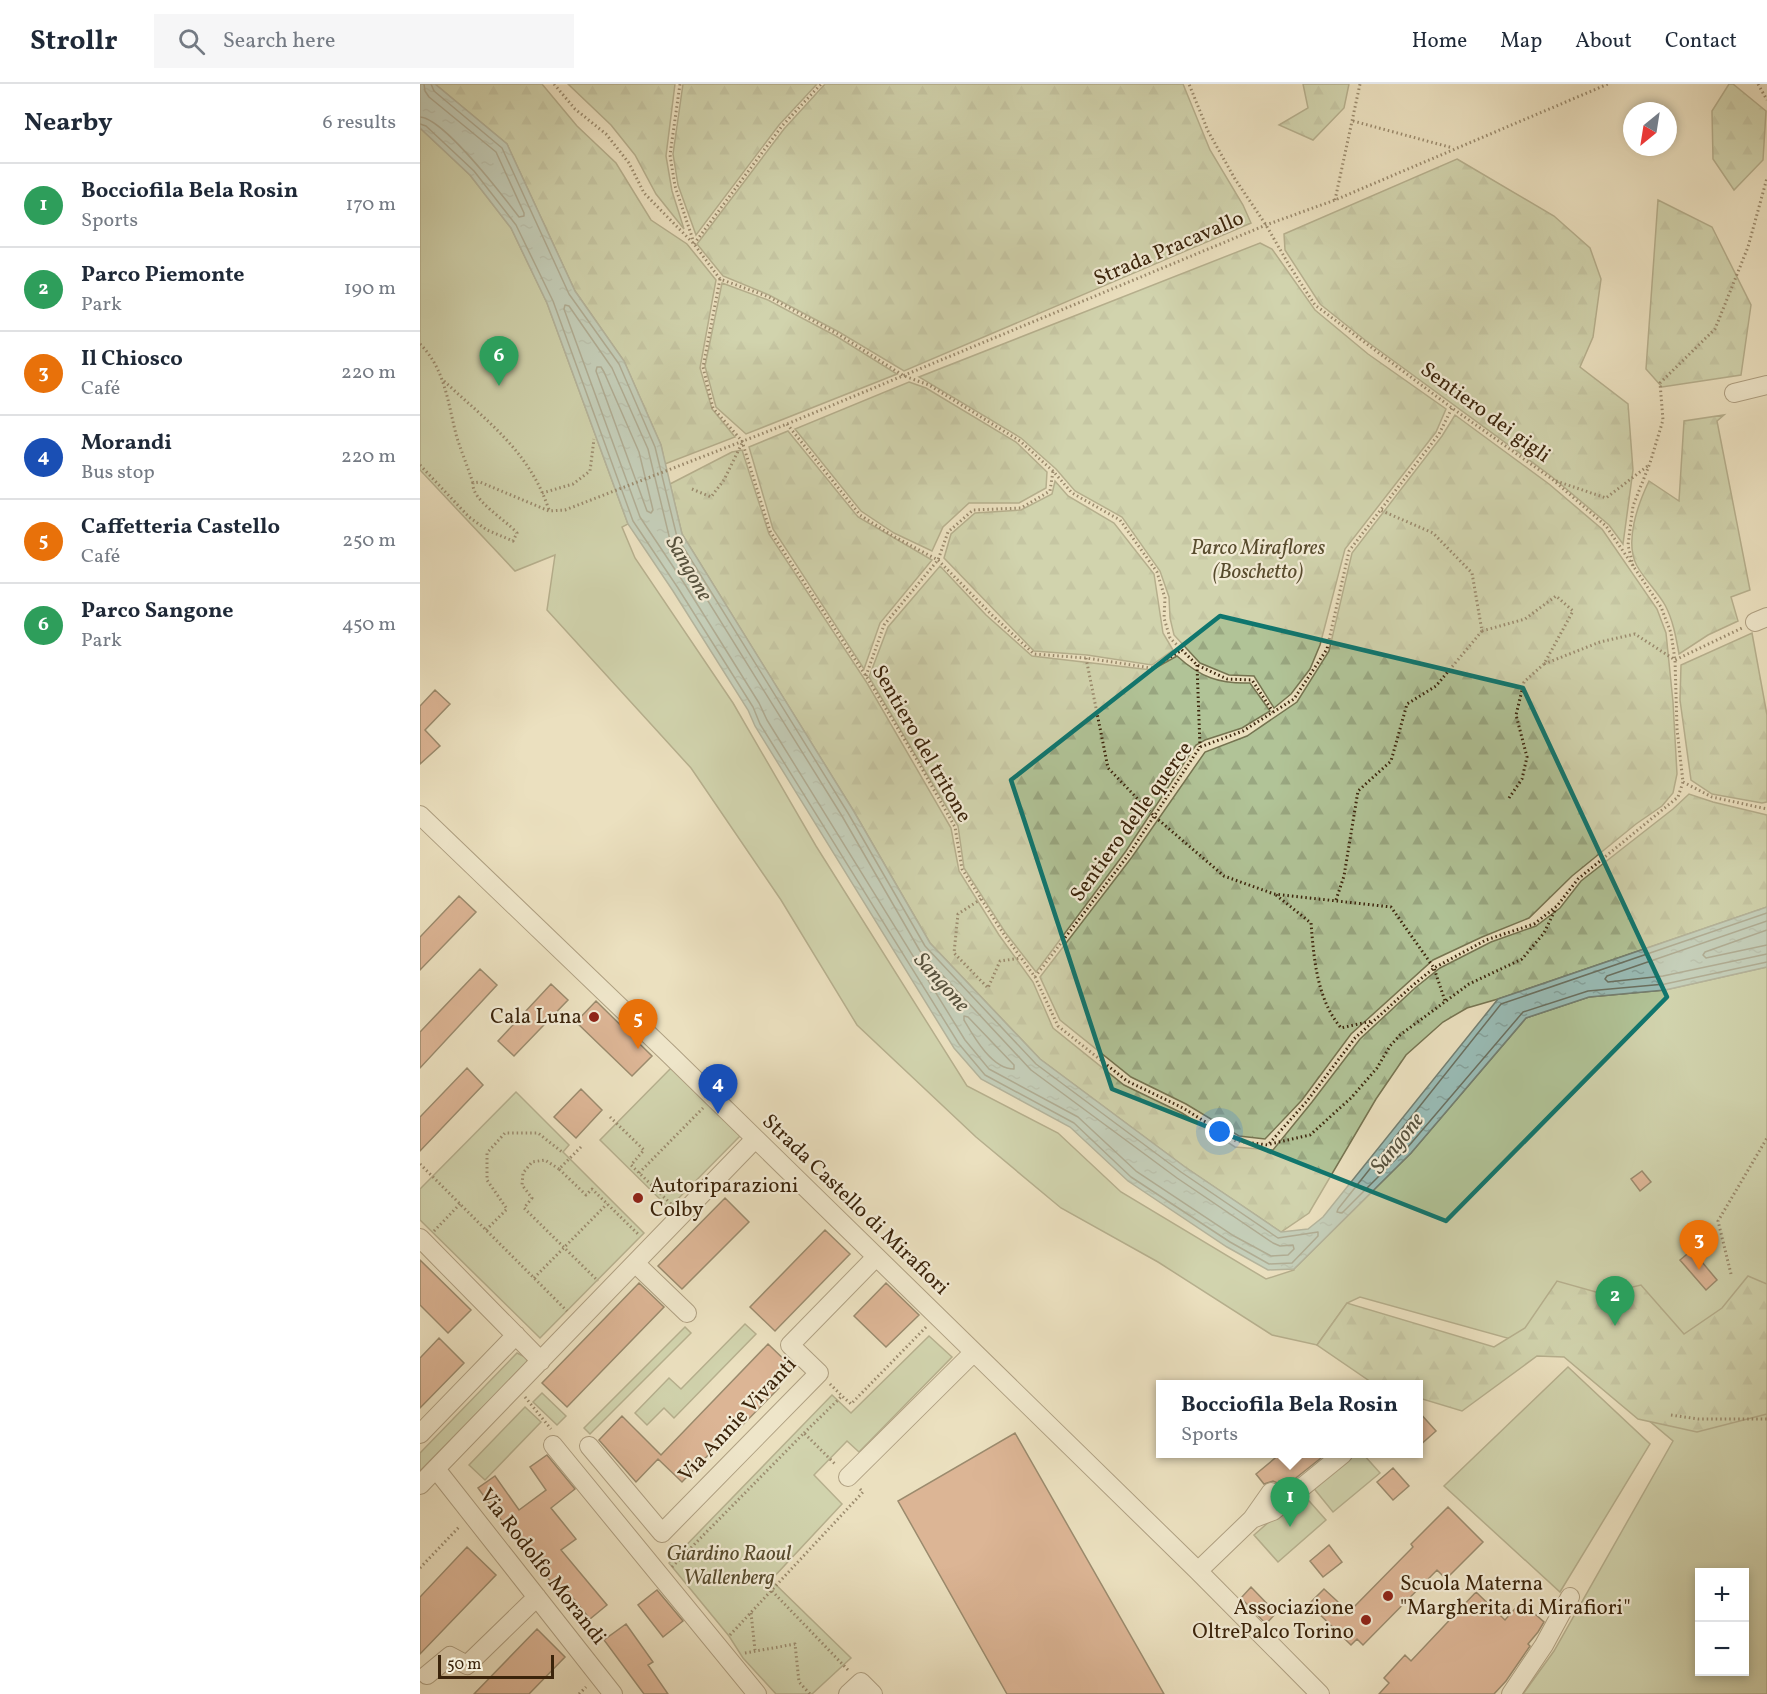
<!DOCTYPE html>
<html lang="en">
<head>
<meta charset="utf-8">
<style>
  :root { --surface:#fff; --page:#f6f6f7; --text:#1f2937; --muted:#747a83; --line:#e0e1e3; --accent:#2563eb }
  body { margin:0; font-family:Vollkorn,serif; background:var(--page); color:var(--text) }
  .controls { position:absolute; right:18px; bottom:18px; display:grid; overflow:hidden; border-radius:0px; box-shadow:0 3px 9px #0003 }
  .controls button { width:54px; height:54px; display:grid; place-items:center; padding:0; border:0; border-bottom:2px solid var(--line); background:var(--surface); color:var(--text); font:30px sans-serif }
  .compass { position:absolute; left:1203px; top:18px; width:54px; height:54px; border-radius:50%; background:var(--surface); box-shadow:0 3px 9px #0003; rotate:210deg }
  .scale { position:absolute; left:18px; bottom:15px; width:116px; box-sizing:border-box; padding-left:6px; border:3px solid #3b240b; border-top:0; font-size:16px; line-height:21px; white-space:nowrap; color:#3b240b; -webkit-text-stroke:4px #f2ebd5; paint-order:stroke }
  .you { position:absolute; left:800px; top:1048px; width:21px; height:21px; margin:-15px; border:4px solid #fff; border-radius:50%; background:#1a73e8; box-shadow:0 0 0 9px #1a73e833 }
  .badge { display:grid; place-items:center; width:39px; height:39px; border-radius:50%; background:var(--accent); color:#fff; font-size:20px; font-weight:700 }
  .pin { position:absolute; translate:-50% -50px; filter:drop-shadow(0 2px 3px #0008) }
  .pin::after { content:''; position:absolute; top:32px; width:21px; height:18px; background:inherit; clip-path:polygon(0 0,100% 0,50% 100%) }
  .popup { position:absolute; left:736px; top:1296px; width:267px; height:78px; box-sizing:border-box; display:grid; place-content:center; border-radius:0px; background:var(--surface); filter:drop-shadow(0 2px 4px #0005); font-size:20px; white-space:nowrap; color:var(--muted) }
  .popup b { font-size:22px; color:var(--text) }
  .popup::after { content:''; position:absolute; left:50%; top:100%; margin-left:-12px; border:12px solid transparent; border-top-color:var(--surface) }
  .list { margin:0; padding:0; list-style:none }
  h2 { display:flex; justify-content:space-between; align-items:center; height:78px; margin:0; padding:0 24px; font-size:26px }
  h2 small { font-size:20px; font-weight:400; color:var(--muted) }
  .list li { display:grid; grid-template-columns:39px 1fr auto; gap:18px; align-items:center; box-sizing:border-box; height:84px; padding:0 24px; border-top:2px solid var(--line) }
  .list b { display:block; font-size:22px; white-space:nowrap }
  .list p { margin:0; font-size:20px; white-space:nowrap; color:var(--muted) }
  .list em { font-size:20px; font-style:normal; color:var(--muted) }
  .icon { flex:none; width:33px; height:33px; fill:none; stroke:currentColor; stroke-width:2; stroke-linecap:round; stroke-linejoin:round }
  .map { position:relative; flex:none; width:1347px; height:1610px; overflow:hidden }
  header { display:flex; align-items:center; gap:36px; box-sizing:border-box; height:84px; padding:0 30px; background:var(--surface); border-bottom:2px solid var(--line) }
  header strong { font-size:28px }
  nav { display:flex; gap:33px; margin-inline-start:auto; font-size:21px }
  .search { width:420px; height:54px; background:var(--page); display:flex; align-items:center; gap:15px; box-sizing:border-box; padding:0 21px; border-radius:0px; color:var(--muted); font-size:22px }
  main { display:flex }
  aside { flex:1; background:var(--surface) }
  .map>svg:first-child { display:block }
  .green { fill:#b1c397; stroke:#767451; stroke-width:1.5; fill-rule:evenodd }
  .forest { fill:url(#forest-firs); stroke:#767451; stroke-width:1.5 }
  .water { fill:url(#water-ripples); stroke:#737f72; stroke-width:1.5 }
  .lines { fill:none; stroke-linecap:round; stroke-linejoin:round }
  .shore { stroke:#6a7060; stroke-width:1.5 }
  .building { fill:#c98263; stroke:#3b240b; stroke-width:1.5 }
  .minor-casing { stroke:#675338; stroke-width:20 }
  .path { stroke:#3b240b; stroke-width:3; stroke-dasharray:1.5 3; stroke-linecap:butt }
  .minor { stroke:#f2ebd5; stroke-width:18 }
  .marked { fill:none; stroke:#0f766e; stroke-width:4.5; stroke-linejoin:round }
  .poi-dot { fill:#8f2418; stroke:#f2ebd5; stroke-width:2 }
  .labels { text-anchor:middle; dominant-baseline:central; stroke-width:4.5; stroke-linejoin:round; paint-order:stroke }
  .street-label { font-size:21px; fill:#3b240b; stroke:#f2ebd5 }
  .park-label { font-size:21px; font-style:italic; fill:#584c2e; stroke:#f2ebd5 }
  .poi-label { font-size:21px; fill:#3b240b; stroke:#f2ebd5; text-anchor:end }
  .water-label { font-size:22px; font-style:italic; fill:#57523e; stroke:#f2ebd5 }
</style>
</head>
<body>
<header>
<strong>Strollr</strong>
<div class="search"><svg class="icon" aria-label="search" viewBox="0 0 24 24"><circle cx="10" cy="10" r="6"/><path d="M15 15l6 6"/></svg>Search here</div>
<nav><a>Home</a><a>Map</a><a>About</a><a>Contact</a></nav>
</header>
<main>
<aside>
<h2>Nearby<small>6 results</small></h2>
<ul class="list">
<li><span class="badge" style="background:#2e9e5b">1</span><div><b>Bocciofila Bela Rosin</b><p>Sports</p></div><em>170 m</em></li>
<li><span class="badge" style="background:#2e9e5b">2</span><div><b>Parco Piemonte</b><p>Park</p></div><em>190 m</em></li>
<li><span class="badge" style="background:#e8710a">3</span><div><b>Il Chiosco</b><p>Café</p></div><em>220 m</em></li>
<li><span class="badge" style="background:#1a4fb4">4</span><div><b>Morandi</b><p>Bus stop</p></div><em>220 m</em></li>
<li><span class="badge" style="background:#e8710a">5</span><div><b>Caffetteria Castello</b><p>Café</p></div><em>250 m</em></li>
<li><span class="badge" style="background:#2e9e5b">6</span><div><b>Parco Sangone</b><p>Park</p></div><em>450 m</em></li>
</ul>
</aside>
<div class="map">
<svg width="1347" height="1610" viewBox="0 0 1347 1610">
  <defs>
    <pattern id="forest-firs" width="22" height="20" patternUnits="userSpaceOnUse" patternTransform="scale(1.5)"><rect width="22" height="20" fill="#b1c397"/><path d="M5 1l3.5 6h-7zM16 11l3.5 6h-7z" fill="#99a781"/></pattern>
    <pattern id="water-ripples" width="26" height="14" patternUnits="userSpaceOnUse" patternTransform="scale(1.5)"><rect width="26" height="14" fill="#99bcb6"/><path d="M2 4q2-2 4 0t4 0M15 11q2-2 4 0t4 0" fill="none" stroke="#85a19b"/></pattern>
  </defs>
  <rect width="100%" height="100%" fill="#ebe0bf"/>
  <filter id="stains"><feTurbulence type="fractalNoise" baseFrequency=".00333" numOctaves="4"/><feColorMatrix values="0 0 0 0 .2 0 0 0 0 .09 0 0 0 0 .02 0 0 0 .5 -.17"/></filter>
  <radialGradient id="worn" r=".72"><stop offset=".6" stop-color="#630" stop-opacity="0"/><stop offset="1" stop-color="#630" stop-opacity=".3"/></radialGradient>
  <path class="green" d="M 0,44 L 50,91 L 91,144 L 127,219 L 208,440 L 202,443 L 215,474 L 313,619 L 396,762 L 547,1002 L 638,1049 L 701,1108 L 846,1195 L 874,1186 L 874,1185 L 991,1069 L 1106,934 L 1169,913 L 1245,906 L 1347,883 L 1347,1610 L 1103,1610 L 1134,1567 L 1253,1357 L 1152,1272 L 940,1213 L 927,1219 L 897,1261 L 852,1251 L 738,1178 L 641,1124 L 556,1053 L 437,941 L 361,816 L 271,684 L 127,526 L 135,471 L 95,487 L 0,386 ZM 1280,1488 L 1324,1488 L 1324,1588 L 1280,1588 Z
    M 251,984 L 320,1052 L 249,1124 L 180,1056 Z
    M 96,1008 L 149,1061 L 143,1068 L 224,1149 L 120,1254 L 0,1136 L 0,1105 Z
    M 325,1240 L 336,1250 L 254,1334 L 244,1324 L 227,1341 L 215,1329 L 249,1294 L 261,1305 Z
    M 265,1243 L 271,1249 L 170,1350 L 164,1344 Z
    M 509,1252 L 532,1273 L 439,1368 L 427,1357 L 394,1391 L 422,1420 L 351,1496 L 431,1574 L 392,1610 L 356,1610 L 323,1574 L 309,1552 L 249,1479 L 412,1311 L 431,1329 Z
    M 97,1269 L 107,1274 L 107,1278 L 0,1387 L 0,1369 Z
    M 1148,1283 L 1230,1360 L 1140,1508 L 1024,1402 Z
    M 122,1309 L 146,1332 L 137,1341 L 113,1318 Z
    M 105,1323 L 121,1338 L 65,1396 L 49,1381 Z
    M 931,1370 L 943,1370 L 960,1389 L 913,1428 L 892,1402 Z
    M 882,1409 L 906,1436 L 858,1478 L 834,1451 Z"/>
  <path class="forest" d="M 15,0 L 122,0 L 157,42 L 196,79 L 231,136 L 267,160 L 296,196 L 280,284 L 292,325 L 315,353 L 245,380 L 241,361 L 204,277 L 155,207 L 87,60 Z
    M 148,0 L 255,0 L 246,72 L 252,107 L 264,145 L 236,110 L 215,71 L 191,41 Z
    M 263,0 L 397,0 L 359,41 L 276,151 L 258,101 L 253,70 Z
    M 405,0 L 763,0 L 790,66 L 823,121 L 831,139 L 484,287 L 419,248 L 349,211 L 303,192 L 277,160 L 364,45 Z
    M 883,0 L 929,0 L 924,24 L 893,56 L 859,41 L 888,24 Z
    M 1309,0 L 1313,0 L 1346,27 L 1343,76 L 1314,106 L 1293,75 L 1292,27 Z
    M 1037,75 L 1134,132 L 1170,164 L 1181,195 L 1173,253 L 1160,283 L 1208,320 L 1213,386 L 1203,460 L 1189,441 L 1131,392 L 945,256 L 900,220 L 865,166 L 864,150 Z
    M 1238,116 L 1292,143 L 1331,221 L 1321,291 L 1242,303 L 1226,285 Z
    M 840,159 L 852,165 L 895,226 L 948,270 L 1026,325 L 1016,348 L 925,465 L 900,561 L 890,585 L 871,610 L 854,624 L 834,592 L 809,591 L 780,579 L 754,551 L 750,534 L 749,513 L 740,487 L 702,433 L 655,407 L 636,385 L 601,354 L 499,293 Z
    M 302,199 L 348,216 L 416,252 L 477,290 L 326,350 L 296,323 L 285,282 Z
    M 489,298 L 506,304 L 596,358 L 627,388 L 626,404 L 599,419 L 549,419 L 523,443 L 512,467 L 474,449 L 441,427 L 375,345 Z
    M 1035,331 L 1129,400 L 1182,445 L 1237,525 L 1246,549 L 1253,618 L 1257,690 L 1253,709 L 1242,722 L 1216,740 L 1152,792 L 1109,834 L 1062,853 L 1013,876 L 931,950 L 882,1016 L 845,1055 L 819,1052 L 766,1020 L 711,993 L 640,936 L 620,893 L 712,773 L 785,668 L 827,652 L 877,618 L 909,567 L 932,469 L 1022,352 Z
    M 1304,331 L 1297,337 L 1330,506 L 1311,513 L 1318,537 L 1288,551 L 1259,570 C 1256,553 1253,536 1245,521 C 1237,507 1225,496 1217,482 C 1204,458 1218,420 1229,397 L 1259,417 L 1264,337 Z
    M 368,347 L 438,433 L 512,476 L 460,539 L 444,585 L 353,445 L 329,363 Z
    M 322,366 L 349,450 L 447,599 L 531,744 L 539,787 L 579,851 L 613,898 L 633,944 L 704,1001 L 762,1029 L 815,1063 L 853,1066 L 892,1018 L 940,955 L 995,904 L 1020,884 L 1071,858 L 1116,842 L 1140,824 L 1161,797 L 1253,725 L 1269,710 L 1293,718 L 1347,731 L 1347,823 L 1078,915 L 1047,924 L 1023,938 L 986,971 L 956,1015 L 889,1129 L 861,1148 L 765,1083 L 620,975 L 510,859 L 433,726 L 262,450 L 250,400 L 312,368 Z
    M 635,397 L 648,412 L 694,439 L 734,490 L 743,549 L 753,566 L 732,581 L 667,571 L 614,567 L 524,474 L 531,450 L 555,429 L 601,426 L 632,410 Z
    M 520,482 L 566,531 L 612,572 L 732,586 L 757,572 C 780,593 799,600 830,599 L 850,627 L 822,644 L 785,656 L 776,661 L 706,767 L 616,888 L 585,848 L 544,784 L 538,742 L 449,593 L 468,543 Z
    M 1332,549 L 1347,631 L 1347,718 L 1342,719 L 1292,710 L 1271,696 L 1260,616 L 1261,581 Z
    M 1328,1192 L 1347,1200 L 1347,1330 L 1277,1348 L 1218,1335 L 1144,1273 L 1117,1272 L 1042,1327 L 999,1314 L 999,1300 L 954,1300 L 897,1261 L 927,1219 L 1074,1263 L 1105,1244 L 1137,1197 L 1183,1210 L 1221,1201 L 1264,1250 L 1302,1224 Z"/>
  <path class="water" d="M 0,0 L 15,0 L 87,60 L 155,207 L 204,277 L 241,361 L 262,450 L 433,726 L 510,859 L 620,975 L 765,1083 L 861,1148 L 888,1145 L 903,1133 L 1078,915 L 1347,823 L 1347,883 L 1245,906 L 1169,913 L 1106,934 L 991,1069 L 874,1185 L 848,1186 L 807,1163 L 708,1097 L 650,1043 L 561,995 L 534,964 L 335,642 L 328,626 L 253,507 L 208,440 L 127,219 L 91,144 L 50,91 L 0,44 Z"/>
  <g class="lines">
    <path class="shore" d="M 0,33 C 23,34 83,112 99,133 L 104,132 L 104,129 L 76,68 L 9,13 L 5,7 L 4,0
      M 0,40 L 6,42 L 54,87 L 96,141 L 133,217 L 213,437 L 258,504 L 333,623 L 340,640 L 539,960 L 565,991 L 654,1039 L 711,1093 L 810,1158 L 849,1180 L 872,1179 L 898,1152 L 898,1148 L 858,1154 L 761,1088 L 616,980 L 505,862 L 428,729 L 257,453 L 235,363 L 199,280 L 149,210 L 82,64 L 14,7 L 11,0
      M 145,221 L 149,222 L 192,284 L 228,365 L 250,456 L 422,732 L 500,867 L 611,986 L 757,1094 L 853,1159 L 860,1162 L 873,1161 L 874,1165 L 868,1171 L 851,1172 L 814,1152 L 716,1087 L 658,1033 L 569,985 L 545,956 L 347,636 L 339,619 L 264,499 L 220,433 L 144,225 Z
      M 177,283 L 181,283 L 184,288 L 219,368 L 233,426 L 231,429 L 227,427 L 176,287 Z
      M 1347,829 L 1081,920 L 918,1125 L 917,1128 L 922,1129 L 987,1064 L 1103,928 L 1168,907 L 1245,900 L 1347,878
      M 1347,837 L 1187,892 L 1185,895 L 1188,898 L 1243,892 L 1347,870
      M 1347,846 L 1285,868 L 1283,871 L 1286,874 L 1347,861
      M 544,932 L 548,933 L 594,981 L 594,985 C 572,985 554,953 544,936 Z"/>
  </g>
  <path class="building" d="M 15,606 L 30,620 L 5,646 L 20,662 L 0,680 L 0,622 Z
    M 39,812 L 56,828 L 0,886 L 0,853 Z
    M 60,885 L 77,901 L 0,984 L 0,948 Z
    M 131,900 L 148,916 L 94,972 L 78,957 Z
    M 176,917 L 232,972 L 212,992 L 156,938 Z
    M 47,984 L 63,1001 L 0,1067 L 0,1033 Z
    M 161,1005 L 182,1026 L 156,1054 L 134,1033 Z
    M 1222,1087 L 1231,1098 L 1220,1107 L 1211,1095 Z
    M 305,1114 L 329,1138 L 262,1205 L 238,1182 Z
    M 405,1146 L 430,1170 L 355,1247 L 330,1223 Z
    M 1272,1166 L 1297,1196 L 1286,1206 L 1260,1176 Z
    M 0,1176 L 51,1226 L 28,1249 L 0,1221 Z
    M 219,1199 L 244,1223 L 147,1323 L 122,1299 Z
    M 466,1199 L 499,1231 L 466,1263 L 434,1232 Z
    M 19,1254 L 44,1279 L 0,1324 L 0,1274 Z
    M 348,1260 L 374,1285 L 357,1302 L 359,1304 L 302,1362 L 299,1360 L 262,1398 L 238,1375 L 216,1398 L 179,1356 L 202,1332 L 241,1371 Z
    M 999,1328 L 1016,1347 L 999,1362 Z
    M 595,1349 L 744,1610 L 587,1610 L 478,1417 Z
    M 860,1370 L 906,1370 L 862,1405 L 858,1399 L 853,1397 L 844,1400 L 836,1390 Z
    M 127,1371 L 155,1405 L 131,1424 L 156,1455 L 141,1466 L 187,1521 L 170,1535 L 148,1508 L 141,1514 L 130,1501 L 132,1499 L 95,1455 L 58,1404 L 75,1392 L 99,1426 L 126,1406 L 110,1383 Z
    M 973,1384 L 989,1402 L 973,1416 L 957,1398 Z
    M 1028,1423 L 1063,1458 L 1026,1495 L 1017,1486 L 943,1561 L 937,1555 L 931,1561 L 889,1520 L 904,1505 L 929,1528 L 993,1463 L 991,1460 Z
    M 909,1461 L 922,1478 L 903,1493 L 890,1477 Z
    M 47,1463 L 76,1491 L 0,1570 L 0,1513 Z
    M 831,1503 L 856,1529 L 846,1540 L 821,1514 Z
    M 237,1506 L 263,1537 L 243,1553 L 218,1521 Z
    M 1056,1508 L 1085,1536 L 1101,1518 L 1124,1538 L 1118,1548 L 1108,1560 L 1110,1562 L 1086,1597 L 1074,1610 L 959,1610 L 969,1599 L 964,1594 L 985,1571 L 991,1577 Z
    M 206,1540 L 233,1578 L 228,1581 L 248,1610 L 224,1610 L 184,1556 Z
    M 117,1545 L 145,1573 L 109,1610 L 54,1610 Z"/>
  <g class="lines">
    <defs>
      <path id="minor" d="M 1314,309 L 1347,301
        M 1335,538 L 1347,533
        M 0,731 L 250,971 L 778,1487 L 900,1610
        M 0,1154 L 121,1277
        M 215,1179 L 267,1229
        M 0,1350 L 96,1251
        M 133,1361 L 337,1610
        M 169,1362 L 242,1449 L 399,1289 L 370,1261 L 456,1173
        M 16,1385 L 193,1610
        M 428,1393 L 554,1268
        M 0,1401 L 335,1055
        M 832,1435 L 853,1427 L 923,1370
        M 778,1487 L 832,1435 L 851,1408
        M 7,1591 L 30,1572 L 47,1581 L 117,1513
        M 428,1610 L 441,1598 L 453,1610
        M 1091,1610 L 1124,1561 L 1150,1513"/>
    </defs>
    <use href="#minor" class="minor-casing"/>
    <path class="path" d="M 134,0 L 155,25 L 186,50 L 209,79 L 224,109 L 274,160 L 300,195 L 349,213 L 418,250 L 484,292 L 509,301 L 600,357 L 633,387 L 652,409 L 700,436 L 737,488 L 745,514 L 744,534 L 750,554 L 777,581 L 807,595 L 832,596 L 853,628
      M 260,0 L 250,71 L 255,102 L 273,156
      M 1338,0 L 1347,16
      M 933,37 L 1033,64
      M 915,116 L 940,0
      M 274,160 L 362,42 L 401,0
      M 300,195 L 283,283 L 293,324 L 322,357 L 350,447 L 446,592 L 497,676 L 535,743 L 542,785 L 583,849 L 615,893 L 638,942 L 707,997 L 763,1024 L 816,1057 L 848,1061 L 887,1017 L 935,954 L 992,902 L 1014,884 L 1066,856 L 1114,840 L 1137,822 L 1158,795 L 1258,713 L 1263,698 L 1257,645 L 1255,576 L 1251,549 L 1241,523 L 1186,442 L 1132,395 L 1032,324 L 895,221 L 869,181 L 846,141 L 815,95 L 788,47 L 769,0
      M 0,260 C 26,286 28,321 37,354 C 42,369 48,384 53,399
      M 24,297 C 67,337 110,368 129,426
      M 367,340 L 440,431 L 473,452 L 518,476 L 572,531 L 614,570 L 666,574 L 732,584 L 762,566
      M 0,381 L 49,433 L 67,446 L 93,457 L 97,449 C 85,435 51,416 53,399 L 60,398 L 129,427 L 145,426 L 367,340 L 846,141 L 915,116 L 1188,0
      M 1136,397 L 1186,414 L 1229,381
      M 272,405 L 291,413 L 304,396 L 322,359
      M 122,409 L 153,400 L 170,387 L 174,355
      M 1213,482 L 1208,461 L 1213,422 L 1230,379 L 1243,336 L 1240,299 L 1295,245 L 1328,163 L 1347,94
      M 1062,547 L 1105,535 L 1136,512 L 1153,527 L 1124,580 L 1180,558 L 1215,550 L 1255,576 L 1322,544
      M 666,574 L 688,684 L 734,732 L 804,792 L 854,810 L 971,823 L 1014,884 L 1025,917
      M 777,581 L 780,663
      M 446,592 L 464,541 L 518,476 L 528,448 L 553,426 L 601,424 L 630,407 L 633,387
      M 1263,698 L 1292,713 L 1347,725
      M 1089,714 L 1102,695 L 1107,673 L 1096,631 L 1104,598 L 1124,580
      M 856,811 L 891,839 C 894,876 897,915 921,944 L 952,937
      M 561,815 L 538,830 L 534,869 L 568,904 L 580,877 L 601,874
      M 916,816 L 924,792 L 938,707 L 971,677 L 987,620 L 1016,602 L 1062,547 L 1052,489 L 1013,449 L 960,426
      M 615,893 L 709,770 L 780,663 L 823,647 L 874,615 L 907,565 L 929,467 L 1019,350 L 1032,324
      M 190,1033 L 224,1066 L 211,1081 L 251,1120
      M 850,1060 L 890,1051 L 931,1014 L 957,984 L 970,962 L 980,951 L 1049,900 L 1102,875 L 1124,849 L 1136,824
      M 161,1063 L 139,1085 L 166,1111 L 172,1105 L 219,1151
      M 0,1080 L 147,1227
      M 139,1085 L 125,1076 L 112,1078 L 103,1089 L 102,1101 L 112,1114 L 104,1124 L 178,1197
      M 219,1089 L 283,1024
      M 66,1146 L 87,1125 L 67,1096 L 67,1069 L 85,1049 L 118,1049 L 142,1068
      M 14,1147 L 40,1120
      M 1311,1190 L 1298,1137 L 1347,1054
      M 114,1194 L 187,1120
      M 410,1300 L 422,1312
      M 105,1313 L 131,1345
      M 1251,1331 L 1278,1335 L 1347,1335
      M 384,1349 L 422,1312 L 431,1320 L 507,1242
      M 251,1460 L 263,1472
      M 252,1483 L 384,1349 L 416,1381
      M 0,1484 L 40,1442
      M 352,1507 L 429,1587
      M 331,1529 L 335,1566
      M 310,1551 L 443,1408 L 440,1405
      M 325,1569 L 375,1560 L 379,1598 L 390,1610
      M 159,1610 L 166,1603"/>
    <use href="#minor" class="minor"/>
  </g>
  <path d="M0 0H1347V1610H0ZM 800,532 L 1103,604 L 1247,913 L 1026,1137 L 692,1005 L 591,696 Z" fill="#ebe0bf" fill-opacity=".55" fill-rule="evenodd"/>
  <path class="marked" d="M 800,532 L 1103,604 L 1247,913 L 1026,1137 L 692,1005 L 591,696 Z"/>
  <g class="poi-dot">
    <circle cx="174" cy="933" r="6"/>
    <circle cx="218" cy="1114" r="6"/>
    <circle cx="968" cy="1512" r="6"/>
    <circle cx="946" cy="1536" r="6"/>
  </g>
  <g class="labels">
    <g class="street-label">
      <text transform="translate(749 165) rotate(-23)">Strada Pracavallo</text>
      <text transform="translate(1065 329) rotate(36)">Sentiero dei gigli</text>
      <text transform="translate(501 660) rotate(60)">Sentiero del tritone</text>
      <text transform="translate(712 738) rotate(-54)">Sentiero delle querce</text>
      <text transform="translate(435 1121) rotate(44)">Strada Castello di Mirafiori</text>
      <text transform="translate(318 1336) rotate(-47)">Via Annie Vivanti</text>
      <text transform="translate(122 1483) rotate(52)">Via Rodolfo Morandi</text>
    </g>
    <g class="park-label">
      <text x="838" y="464">Parco Miraflores<tspan x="838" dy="24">(Boschetto)</tspan></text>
      <text x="309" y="1470">Giardino Raoul<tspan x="309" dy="24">Wallenberg</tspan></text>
    </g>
    <g class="poi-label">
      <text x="162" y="933">Cala Luna</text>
      <text x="230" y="1102" text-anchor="start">Autoriparazioni<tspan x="230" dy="24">Colby</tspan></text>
      <text x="980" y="1500" text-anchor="start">Scuola Materna<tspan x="980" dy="24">"Margherita di Mirafiori"</tspan></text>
      <text x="934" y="1524">Associazione<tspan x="934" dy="24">OltrePalco Torino</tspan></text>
    </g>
    <g class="water-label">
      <text transform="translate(268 485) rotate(60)">Sangone</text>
      <text transform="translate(521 899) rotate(48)">Sangone</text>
      <text transform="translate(978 1060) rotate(-51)">Sangone</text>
    </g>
  </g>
  <rect width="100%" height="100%" filter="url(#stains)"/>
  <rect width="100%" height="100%" fill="url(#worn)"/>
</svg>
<div class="controls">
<button>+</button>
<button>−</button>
</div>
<svg class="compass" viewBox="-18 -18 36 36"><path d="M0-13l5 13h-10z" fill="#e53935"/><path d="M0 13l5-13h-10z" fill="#747a83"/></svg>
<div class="scale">50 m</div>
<div class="you"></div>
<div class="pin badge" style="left:870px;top:1443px;background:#2e9e5b">1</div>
<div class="popup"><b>Bocciofila Bela Rosin</b>Sports</div>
<div class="pin badge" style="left:1195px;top:1242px;background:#2e9e5b">2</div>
<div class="pin badge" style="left:1279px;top:1186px;background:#e8710a">3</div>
<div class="pin badge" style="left:298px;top:1030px;background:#1a4fb4">4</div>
<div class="pin badge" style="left:218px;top:965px;background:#e8710a">5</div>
<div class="pin badge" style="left:79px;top:302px;background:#2e9e5b">6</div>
</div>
</main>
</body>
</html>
